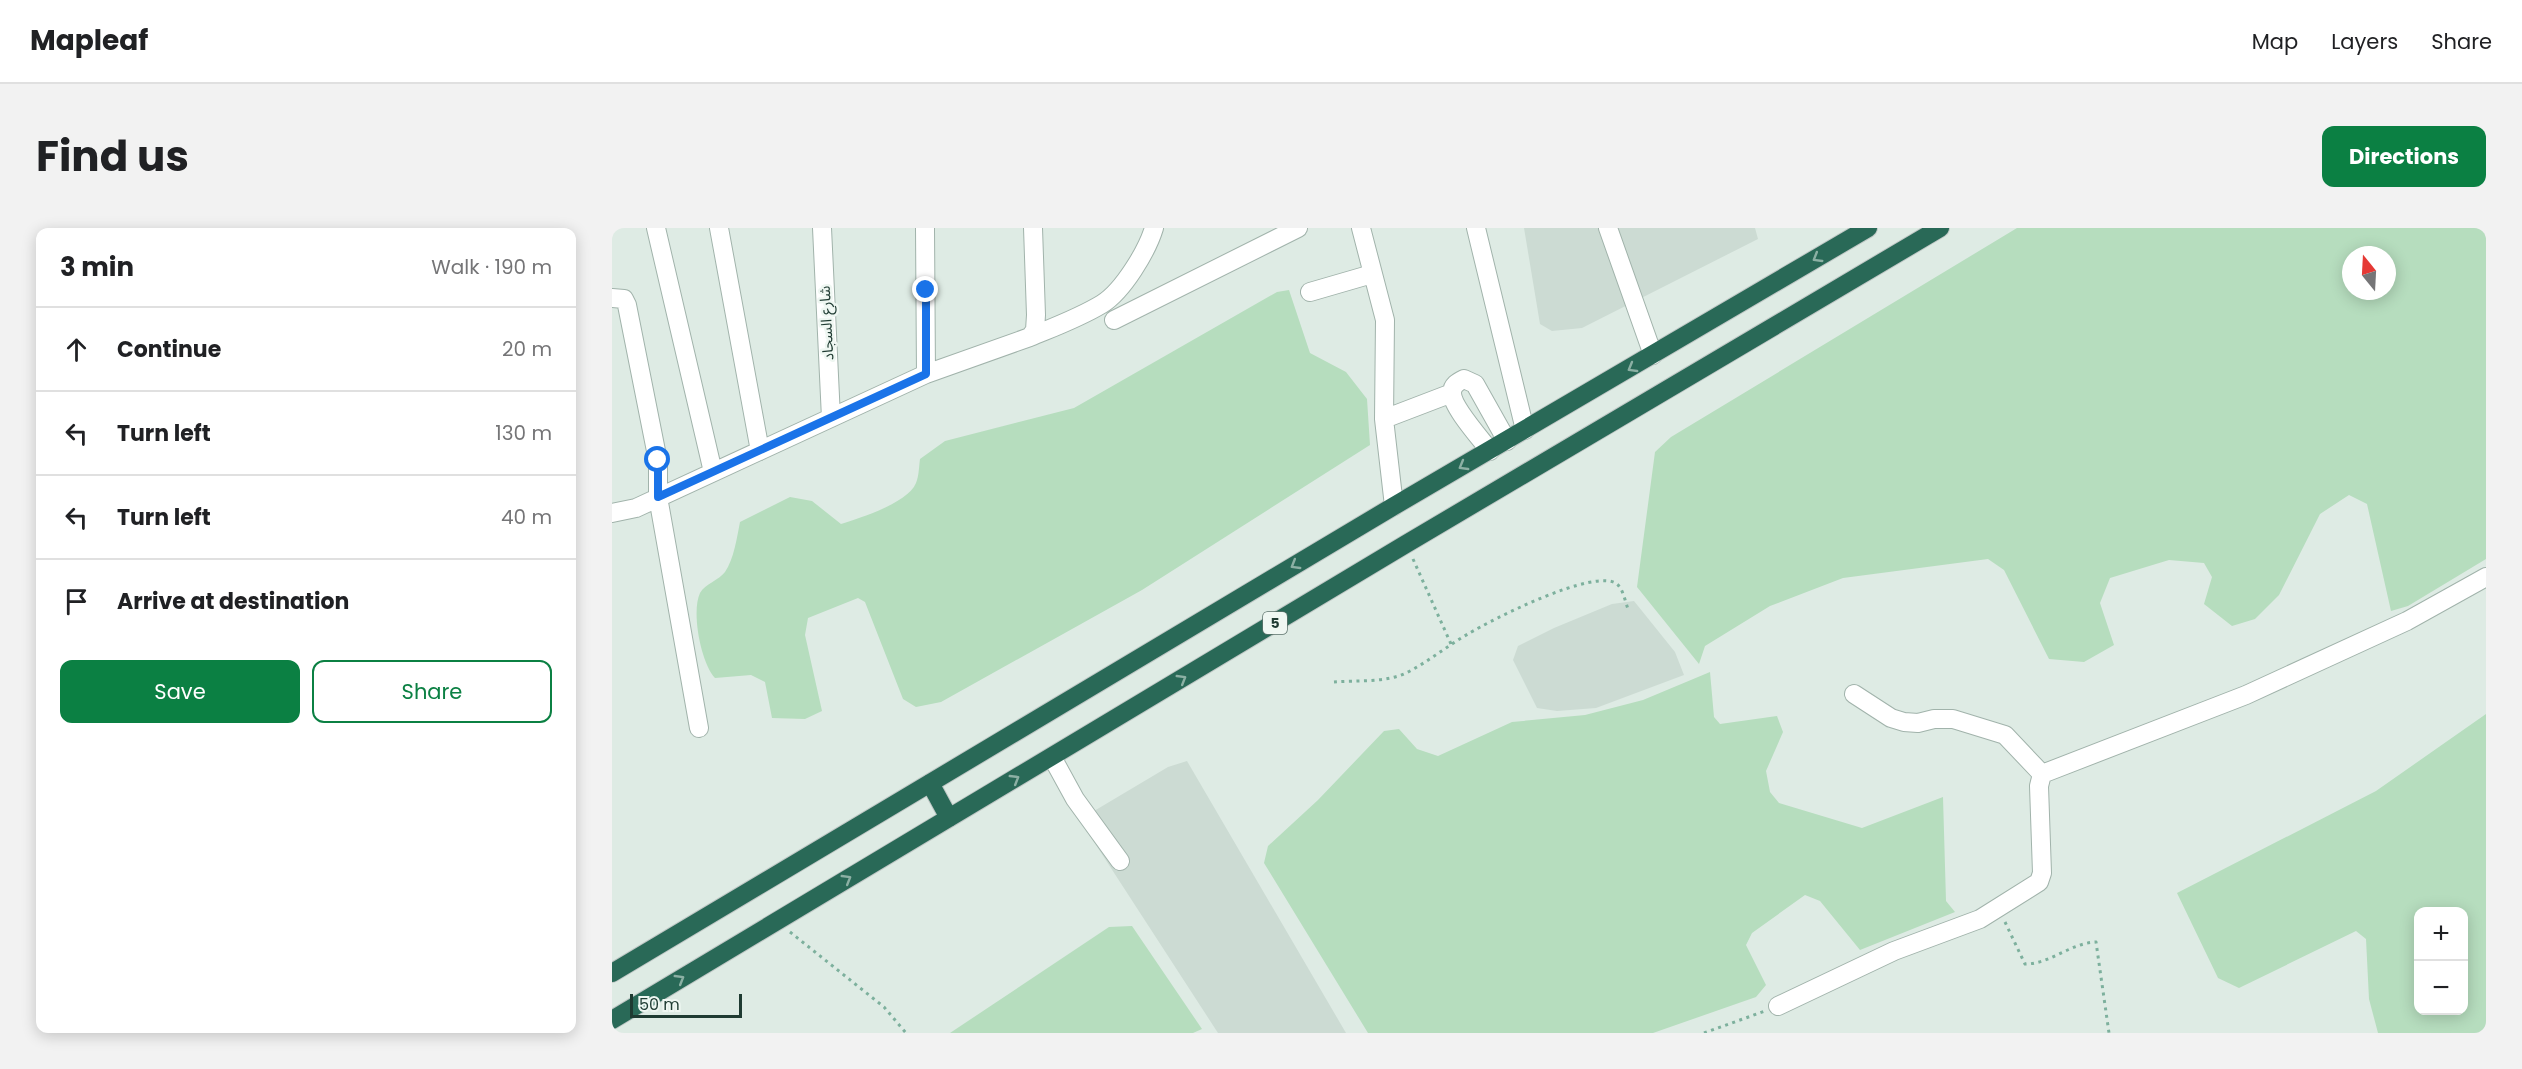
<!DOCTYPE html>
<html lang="en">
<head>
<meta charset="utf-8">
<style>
  :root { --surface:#fff; --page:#f2f2f2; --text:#202124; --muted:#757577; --line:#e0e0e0; --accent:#0b8043 }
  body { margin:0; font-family:Poppins,"Noto Sans Arabic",sans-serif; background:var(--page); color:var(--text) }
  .controls { position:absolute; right:18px; bottom:18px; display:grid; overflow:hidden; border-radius:12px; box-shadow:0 3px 15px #0003 }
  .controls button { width:54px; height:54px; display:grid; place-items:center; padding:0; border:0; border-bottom:2px solid var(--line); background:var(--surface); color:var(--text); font:30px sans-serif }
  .compass { position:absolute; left:1730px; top:18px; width:54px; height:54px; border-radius:50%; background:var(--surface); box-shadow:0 3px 15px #0003; rotate:342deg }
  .scale { position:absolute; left:18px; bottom:15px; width:112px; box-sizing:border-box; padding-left:6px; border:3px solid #1f3b32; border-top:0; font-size:16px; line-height:21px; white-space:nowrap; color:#1f3b32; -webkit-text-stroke:4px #eff7f2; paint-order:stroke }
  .stop { position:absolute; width:18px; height:18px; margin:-14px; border:4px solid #1a73e8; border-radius:50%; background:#fff }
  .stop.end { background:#1a73e8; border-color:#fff; box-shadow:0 2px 6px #0008 }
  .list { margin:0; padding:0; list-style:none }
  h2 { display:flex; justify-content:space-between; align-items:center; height:78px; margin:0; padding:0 24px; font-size:26px }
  h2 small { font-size:20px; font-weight:400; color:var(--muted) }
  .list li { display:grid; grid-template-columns:39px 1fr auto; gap:18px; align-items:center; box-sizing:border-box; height:84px; padding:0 24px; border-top:2px solid var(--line) }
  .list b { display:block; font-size:22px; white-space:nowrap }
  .list em { font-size:20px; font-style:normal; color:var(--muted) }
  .actions { display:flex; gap:12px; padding:18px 24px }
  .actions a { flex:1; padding:14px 0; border:2px solid var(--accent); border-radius:12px; text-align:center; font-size:21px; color:var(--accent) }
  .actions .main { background:var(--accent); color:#fff }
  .icon { flex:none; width:33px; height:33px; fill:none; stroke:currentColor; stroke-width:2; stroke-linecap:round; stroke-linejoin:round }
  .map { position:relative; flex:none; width:1874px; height:805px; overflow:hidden; border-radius:12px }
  header { display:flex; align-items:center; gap:36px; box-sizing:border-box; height:84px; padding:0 30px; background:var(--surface); border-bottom:2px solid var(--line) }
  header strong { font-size:28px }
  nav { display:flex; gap:33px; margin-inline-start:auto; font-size:21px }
  .intro { display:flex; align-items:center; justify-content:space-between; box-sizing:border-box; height:144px; padding:0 36px }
  h1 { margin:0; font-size:42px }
  .button { padding:15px 27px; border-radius:12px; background:var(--accent); color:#fff; font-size:21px; font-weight:700 }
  main { display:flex; gap:36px; padding:0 36px }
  aside { flex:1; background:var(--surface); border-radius:12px; box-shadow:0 3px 15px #0003 }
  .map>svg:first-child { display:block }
  .built { fill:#ccdbd3 }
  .green { fill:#b6ddbe; fill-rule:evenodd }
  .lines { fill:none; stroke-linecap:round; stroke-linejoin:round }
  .minor-casing { stroke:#a1b3ab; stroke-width:20 }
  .highway-casing { stroke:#c0c8c6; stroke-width:20 }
  .path { stroke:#7db09d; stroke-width:3; stroke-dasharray:3 4.5; stroke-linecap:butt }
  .minor { stroke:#fff; stroke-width:18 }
  .highway { stroke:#296957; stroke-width:18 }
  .oneway { stroke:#8cb0a4 }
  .route { stroke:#1a73e8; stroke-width:8 }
  .labels { text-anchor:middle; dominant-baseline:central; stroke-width:5; stroke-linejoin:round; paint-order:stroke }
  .shield { fill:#eff7f2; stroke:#5d736c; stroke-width:1.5 }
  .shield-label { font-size:14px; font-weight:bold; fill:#1f3b32 }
  .street-label { font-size:15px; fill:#1f3b32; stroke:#eff7f2 }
</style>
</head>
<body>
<header>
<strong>Mapleaf</strong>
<nav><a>Map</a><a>Layers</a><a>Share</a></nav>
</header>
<div class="intro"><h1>Find us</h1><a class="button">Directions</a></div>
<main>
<aside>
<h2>3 min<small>Walk · 190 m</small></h2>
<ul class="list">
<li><svg class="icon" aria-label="ahead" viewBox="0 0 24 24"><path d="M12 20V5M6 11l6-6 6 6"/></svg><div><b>Continue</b></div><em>20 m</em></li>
<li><svg class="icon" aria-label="left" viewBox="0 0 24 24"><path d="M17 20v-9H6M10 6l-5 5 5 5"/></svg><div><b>Turn left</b></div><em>130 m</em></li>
<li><svg class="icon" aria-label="left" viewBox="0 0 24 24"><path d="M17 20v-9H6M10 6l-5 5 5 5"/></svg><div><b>Turn left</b></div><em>40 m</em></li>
<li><svg class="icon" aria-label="arrive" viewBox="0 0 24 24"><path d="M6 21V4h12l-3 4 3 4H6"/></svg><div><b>Arrive at destination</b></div></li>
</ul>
<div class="actions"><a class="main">Save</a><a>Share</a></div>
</aside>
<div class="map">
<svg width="1874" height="805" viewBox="0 0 1874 805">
  <rect width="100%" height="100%" fill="#deebe4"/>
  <path class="built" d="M 912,0 L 1143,0 L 1146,11 L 970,100 L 940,103 L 928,96 Z
    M 1022,373 L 1063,424 L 1072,447 L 984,480 L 945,483 L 925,480 L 901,432 L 906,418 L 942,400 L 1000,376 Z
    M 575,533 L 734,805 L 606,805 L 471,597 L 477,586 L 556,539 Z"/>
  <path class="green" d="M 1405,0 L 1874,0 L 1874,331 L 1796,378 L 1779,383 L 1755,276 L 1737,267 L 1708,286 L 1667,367 L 1643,391 L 1620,398 L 1592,376 L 1600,349 L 1592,335 L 1557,332 L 1498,350 L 1488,375 L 1502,417 L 1472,434 L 1437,431 L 1392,342 L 1376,331 L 1231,350 L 1158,378 L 1093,418 L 1087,436 L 1025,359 L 1043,224 L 1059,209 ZM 1739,27 L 1775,27 L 1775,63 L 1739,63 Z
    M 677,62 L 698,125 L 734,144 L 755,171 L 758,217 L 530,362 L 329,474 L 304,479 L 291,471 L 253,374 L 246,370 L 196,390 L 193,407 L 210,483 L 193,491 L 160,490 L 153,454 L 139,447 L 103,450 C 89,435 79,384 88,365 C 93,356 107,352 113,344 C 122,331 125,309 128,294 L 178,269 L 200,273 L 229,296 C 248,290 296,275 304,255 C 307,248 307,238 308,231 L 333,213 L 462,180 L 665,64 Z
    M 1098,444 L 1102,489 L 1108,496 L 1165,488 L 1171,504 L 1154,543 L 1158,564 L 1167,575 L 1250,600 L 1331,569 L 1334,673 L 1343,684 L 1248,722 L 1208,673 L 1193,667 L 1140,705 L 1134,717 L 1154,757 L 1144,769 L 1041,805 L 756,805 L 652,635 L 656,618 L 706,572 L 772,503 L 787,501 L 805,521 L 826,528 L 900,494 L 973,487 L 1031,472 Z
    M 1874,486 L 1874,805 L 1766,805 L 1757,771 L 1754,711 L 1744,703 L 1627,760 L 1606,750 L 1565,665 L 1764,563 ZM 1806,684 L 1852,684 L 1852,782 L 1806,782 Z
    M 520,698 L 590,801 L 581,805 L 338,805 L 497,699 Z"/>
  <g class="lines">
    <defs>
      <path id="minor" d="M 44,0 L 101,244
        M 107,0 L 148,223
        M 210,0 L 219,190
        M 313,0 L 314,146
        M 749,0 L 773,92 L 772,191 L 782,278
        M 864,0 L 913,202
        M 996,0 L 1041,127
        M 698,64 L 760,46
        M 0,70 L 12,71 L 15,77 L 46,233 L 46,269 L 87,500
        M 502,92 L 686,0
        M 418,109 C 442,99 467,90 490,76 C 511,63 535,23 542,0
        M 772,191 L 840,165
        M 878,223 C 869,211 840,179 840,165 C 840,157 846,154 852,151 L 863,156 L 895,213
        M 0,285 L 24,280 L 314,146 L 418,109 L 423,102 L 424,87 L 421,0
        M 1242,466 L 1279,490 L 1292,494 L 1306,495 L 1322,491 L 1341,491 L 1393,507 L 1430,546 L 1634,467 L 1795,393 L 1874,349
        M 440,529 L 463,571 L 508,633
        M 1166,778 L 1282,723 L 1368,691 L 1427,654 L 1430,645 L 1427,558 L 1430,546"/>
      <path id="highway" d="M 318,555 L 337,590
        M 0,745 L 782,278 L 1256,0
        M 0,792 L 794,316 L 1328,0"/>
    </defs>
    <use href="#minor" class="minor-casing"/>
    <use href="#highway" class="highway-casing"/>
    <path class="path" d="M 801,331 L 839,416
      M 722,454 C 745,452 773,455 794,445 C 816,434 835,418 856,406 C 879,392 983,339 1005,356 C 1011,361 1013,373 1016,381
      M 1393,694 L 1413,736 C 1439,736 1458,715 1484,714 L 1497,805
      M 178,704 L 272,779 L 294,805
      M 1092,805 L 1153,783"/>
    <use href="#minor" class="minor"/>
    <use href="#highway" class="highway"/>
  </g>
  <defs><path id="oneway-chevron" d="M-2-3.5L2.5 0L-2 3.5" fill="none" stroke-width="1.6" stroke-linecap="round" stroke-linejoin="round" transform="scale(1.5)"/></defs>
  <g class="oneway">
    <use href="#oneway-chevron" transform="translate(1205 30) rotate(149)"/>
    <use href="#oneway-chevron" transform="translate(1020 140) rotate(150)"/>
    <use href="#oneway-chevron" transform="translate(851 238) rotate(150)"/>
    <use href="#oneway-chevron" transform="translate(683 337) rotate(149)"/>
    <use href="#oneway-chevron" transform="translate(570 451) rotate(-31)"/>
    <use href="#oneway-chevron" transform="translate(403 551) rotate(-31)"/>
    <use href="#oneway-chevron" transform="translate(235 651) rotate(-31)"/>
    <use href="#oneway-chevron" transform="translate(68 751) rotate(-31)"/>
  </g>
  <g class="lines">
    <path class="route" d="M 46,232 L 46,269 L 314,146 L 314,62"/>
  </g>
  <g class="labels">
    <rect class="shield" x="651" y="384" width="24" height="22" rx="4.5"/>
    <g class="shield-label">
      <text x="663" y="395">5</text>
    </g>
    <g class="street-label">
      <text transform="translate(214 95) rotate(-93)">شارع السجاد</text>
    </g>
  </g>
</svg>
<div class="controls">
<button>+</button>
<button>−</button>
</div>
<svg class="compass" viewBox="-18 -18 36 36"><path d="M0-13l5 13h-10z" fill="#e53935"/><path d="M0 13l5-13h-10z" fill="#757577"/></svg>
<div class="scale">50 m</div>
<div class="stop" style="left:46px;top:232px"></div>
<div class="stop end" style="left:314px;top:62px"></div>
</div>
</main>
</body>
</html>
